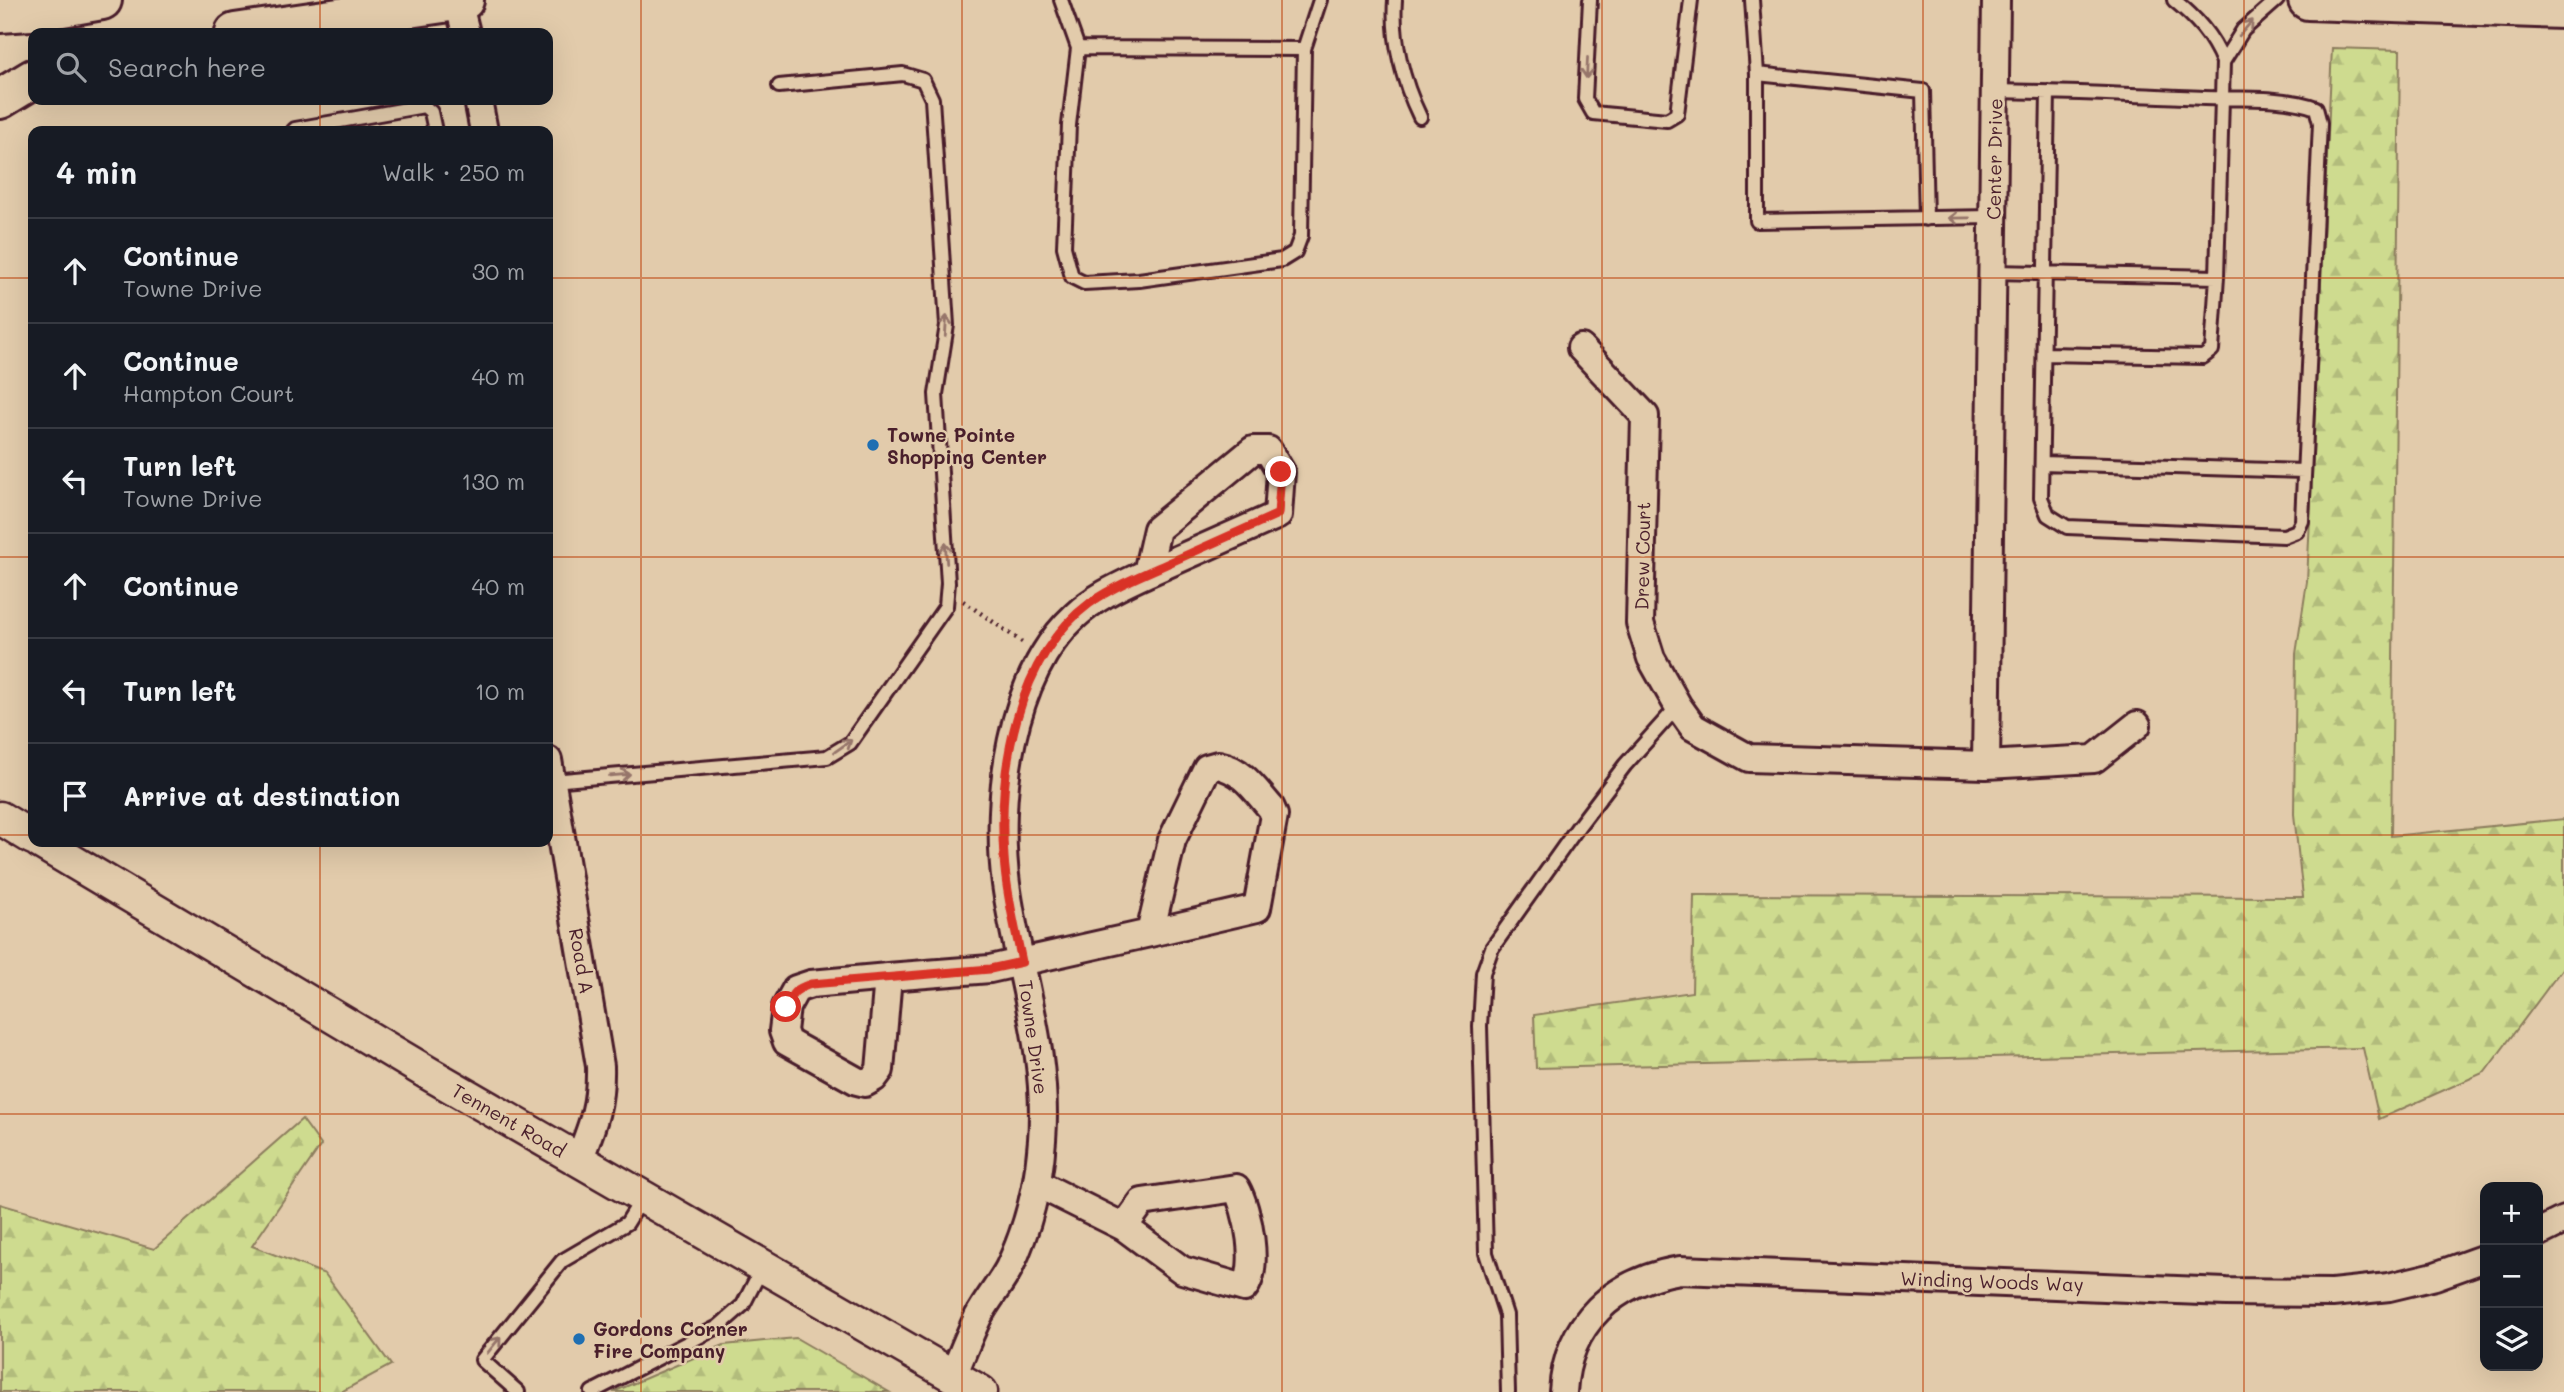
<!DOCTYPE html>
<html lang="en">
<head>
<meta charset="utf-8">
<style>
  :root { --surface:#171b24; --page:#20242c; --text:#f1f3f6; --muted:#9ea1a6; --line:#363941 }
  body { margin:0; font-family:Mali,sans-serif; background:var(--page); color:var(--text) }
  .controls { position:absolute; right:21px; bottom:21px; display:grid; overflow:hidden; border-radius:14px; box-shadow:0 7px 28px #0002 }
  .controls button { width:63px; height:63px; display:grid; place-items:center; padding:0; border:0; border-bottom:2px solid var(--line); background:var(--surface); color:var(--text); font:35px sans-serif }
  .stop { position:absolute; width:21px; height:21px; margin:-16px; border:5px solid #d93025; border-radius:50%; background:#fff }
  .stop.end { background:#d93025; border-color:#fff; box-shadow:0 2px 7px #0008 }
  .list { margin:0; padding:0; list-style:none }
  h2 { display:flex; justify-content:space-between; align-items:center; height:91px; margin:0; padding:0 28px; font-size:30px }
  h2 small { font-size:23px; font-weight:400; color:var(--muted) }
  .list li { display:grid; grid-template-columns:46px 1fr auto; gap:21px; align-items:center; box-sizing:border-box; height:105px; padding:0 28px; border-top:2px solid var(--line) }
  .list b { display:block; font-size:26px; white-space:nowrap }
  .list p { margin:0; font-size:23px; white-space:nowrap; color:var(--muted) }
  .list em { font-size:23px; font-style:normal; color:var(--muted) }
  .icon { flex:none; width:38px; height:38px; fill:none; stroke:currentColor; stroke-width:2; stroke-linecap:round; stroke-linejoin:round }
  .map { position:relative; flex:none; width:2564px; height:1392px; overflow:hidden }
  .search { position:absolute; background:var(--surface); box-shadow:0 7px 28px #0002; left:28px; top:28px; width:525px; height:77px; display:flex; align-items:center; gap:18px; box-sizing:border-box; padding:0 24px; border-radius:14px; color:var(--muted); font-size:26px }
  .panel { position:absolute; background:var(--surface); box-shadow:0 7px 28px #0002; left:28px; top:126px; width:525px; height:721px; border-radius:14px }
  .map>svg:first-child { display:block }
  .forest { fill:url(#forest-firs); stroke:#8c7d5d; stroke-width:2 }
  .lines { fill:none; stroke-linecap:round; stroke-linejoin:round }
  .service-casing { stroke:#4a1f2b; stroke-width:18 }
  .minor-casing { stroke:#4a1f2b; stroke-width:32 }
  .tertiary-casing { stroke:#4a1f2b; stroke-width:37 }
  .trunk-casing { stroke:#4a1f2b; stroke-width:44 }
  .path { stroke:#4a1f2b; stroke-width:4.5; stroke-dasharray:2 5; stroke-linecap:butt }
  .service { stroke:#e2cbab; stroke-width:12 }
  .minor { stroke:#e2cbab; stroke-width:26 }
  .tertiary { stroke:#e2cbab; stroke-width:32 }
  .trunk { stroke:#e2cbab; stroke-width:38 }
  .oneway { stroke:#96756b }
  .route { stroke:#d93025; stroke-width:9 }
  .grid { fill:none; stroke:#c04a14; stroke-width:2; stroke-opacity:0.55 }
  .poi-dot { fill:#1f6fb2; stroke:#e2cbab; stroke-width:2.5 }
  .labels { text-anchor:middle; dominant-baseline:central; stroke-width:5; stroke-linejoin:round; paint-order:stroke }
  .street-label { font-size:19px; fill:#4a1f2b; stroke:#e2cbab }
  .poi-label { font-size:19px; font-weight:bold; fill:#4a1f2b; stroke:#e2cbab; text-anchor:start }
</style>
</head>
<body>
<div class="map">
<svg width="2564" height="1392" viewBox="0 0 2564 1392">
  <defs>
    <pattern id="forest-firs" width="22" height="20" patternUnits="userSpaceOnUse" patternTransform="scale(1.75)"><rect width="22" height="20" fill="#cedb8f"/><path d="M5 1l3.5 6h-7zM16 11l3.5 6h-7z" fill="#b2bc7c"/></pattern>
  </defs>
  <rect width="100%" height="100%" fill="#e2cbab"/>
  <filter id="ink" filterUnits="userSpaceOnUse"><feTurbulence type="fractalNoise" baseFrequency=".0143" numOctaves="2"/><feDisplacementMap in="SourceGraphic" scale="14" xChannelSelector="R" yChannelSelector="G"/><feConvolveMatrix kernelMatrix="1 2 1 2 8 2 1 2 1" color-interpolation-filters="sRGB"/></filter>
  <g filter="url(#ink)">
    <path class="forest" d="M 2332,48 L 2400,50 L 2391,836 L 2564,819 L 2564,966 L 2485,1072 L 2379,1119 L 2363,1048 L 1536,1068 L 1534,1015 L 1692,992 L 1694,895 L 2303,897 L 2294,814 L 2296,654 L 2307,582 Z
      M 302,1119 L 321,1145 L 252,1246 L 325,1274 L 391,1365 L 341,1392 L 0,1392 L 0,1204 L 154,1249 Z
      M 796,1338 L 889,1392 L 613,1392 L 724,1345 Z"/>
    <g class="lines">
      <defs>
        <path id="service" d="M 1061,0 L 1078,48 L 1069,125 L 1064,247 L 1072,277 L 1084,283 L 1139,280 L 1282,260 L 1295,252 L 1301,236 L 1304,49 L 1320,0
          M 1395,0 C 1392,40 1403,82 1420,117
          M 1590,0 L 1585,99 L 1593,113 L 1667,120 L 1677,114 L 1691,0
          M 1752,0 L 1757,74 L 1923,91 L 1926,219
          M 1078,48 L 1304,49
          M 2223,62 L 2243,30 L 2277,0
          M 1757,74 L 1757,221 L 1992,217
          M 1995,91 C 2065,92 2134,95 2204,98 C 2238,99 2284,96 2316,108 L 2320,123 L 2302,521 L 2297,531 L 2284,536 L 2067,527 L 2048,515 L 2041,498 L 2048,92
          M 293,131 L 295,129 L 424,106 L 431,112 L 435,131
          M 1993,272 L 2217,277
          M 2044,354 L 2203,357 L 2212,350 L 2217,277 L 2223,62 C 2212,35 2196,18 2174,0
          M 2042,463 L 2304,471
          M 552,781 L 827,757 L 850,743 L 946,606 L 948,583 L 936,394 L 947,325 L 932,99 L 923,80 L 903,74 L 779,86
          M 518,1392 L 482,1360 L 562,1261 L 627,1223 L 643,1197
          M 592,1392 L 718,1327 L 743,1305 L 763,1266
          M 1508,1392 L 1506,1315 L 1486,1253 L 1480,1026 L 1483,973 L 1492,948 L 1578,827 L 1625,765 L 1678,706"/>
        <path id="minor" d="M 458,1 L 466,33
          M 478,100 L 484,131
          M 1581,348 L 1645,416 L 1640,623 L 1651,658 L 1678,706 L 1693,727 L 1749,758 L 1986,765 L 2094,759 L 2137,725
          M 1253,450 L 1268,450 L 1281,472 L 1278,515 L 1147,573 L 1157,529 Z
          M 548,760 L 600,1066 C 601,1105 593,1124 579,1160
          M 1218,765 C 1243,770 1255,790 1271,808 L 1274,815 L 1257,908 L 1150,933 L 1172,840 L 1207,768 Z
          M 1986,765 L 1996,0
          M 888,977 L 880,1070 L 874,1078 L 865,1083 L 857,1081 L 787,1042 L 783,1031 L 786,1007 L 796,989 L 811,984 Z
          M 888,977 L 990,969 L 1150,933
          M 1038,1184 L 1124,1227
          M 1236,1188 C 1248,1209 1260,1269 1244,1288 L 1182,1270 L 1124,1227 L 1142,1202 Z
          M 2538,1233 L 2564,1220
          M 953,1376 C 961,1356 969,1336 978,1317 C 987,1300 1000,1285 1009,1268 C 1028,1228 1039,1184 1042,1140 C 1049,1051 1018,971 1006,884 C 995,800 1009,677 1075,616 C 1096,596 1122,585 1147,573
          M 1563,1392 C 1567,1323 1614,1281 1680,1270 L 2226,1292 L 2332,1293 L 2389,1287 L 2435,1276 L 2485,1258"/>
        <path id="tertiary" d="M 0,818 L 33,838
          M 40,842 L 428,1073 L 981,1392"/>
        <path id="trunk" d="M 2308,0 L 2564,9
          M 0,13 L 45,10 L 102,0
          M 235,33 L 464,0
          M 0,99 L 33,79"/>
      </defs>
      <use href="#service" class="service-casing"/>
      <use href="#minor" class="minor-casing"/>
      <use href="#tertiary" class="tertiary-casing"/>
      <use href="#trunk" class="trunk-casing"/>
      <path class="path" d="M 963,601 L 1025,644"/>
      <use href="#service" class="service"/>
      <use href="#minor" class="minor"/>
      <use href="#tertiary" class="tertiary"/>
      <use href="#trunk" class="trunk"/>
    </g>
    <defs><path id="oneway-shaft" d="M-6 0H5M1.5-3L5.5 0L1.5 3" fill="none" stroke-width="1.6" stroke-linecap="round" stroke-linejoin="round" transform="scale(1.75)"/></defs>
    <g class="oneway">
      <use href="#oneway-shaft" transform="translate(2246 28) rotate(-49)"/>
      <use href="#oneway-shaft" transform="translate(1587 68) rotate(93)"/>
      <use href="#oneway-shaft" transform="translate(1959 218) rotate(179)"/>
      <use href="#oneway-shaft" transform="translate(946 326) rotate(-86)"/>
      <use href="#oneway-shaft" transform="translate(946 553) rotate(-94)"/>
      <use href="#oneway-shaft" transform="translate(843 746) rotate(-35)"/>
      <use href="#oneway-shaft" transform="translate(620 775) rotate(-5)"/>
      <use href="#oneway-shaft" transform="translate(494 1345) rotate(-51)"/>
    </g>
  </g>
  <g class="lines" filter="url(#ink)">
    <path class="route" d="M 786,1007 C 792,992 796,989 811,984 L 990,969 L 1022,962 C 1015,927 1006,892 1004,857 C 998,771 1016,658 1090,603 C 1114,586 1144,574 1171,562 C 1206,546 1242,530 1278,514 L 1281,472"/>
  </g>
  <path class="grid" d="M 320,0 L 320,33M 641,0 L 641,1392M 962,0 L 962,1392M 1282,0 L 1282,1392M 1602,0 L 1602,1392M 1923,0 L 1923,1392M 2244,0 L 2244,1392M 320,100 L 320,131M 0,278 L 33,278M 548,278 L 2564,278M 0,557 L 33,557M 548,557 L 2564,557M 0,835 L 33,835M 548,835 L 2564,835M 320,842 L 320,1392M 0,1114 L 2564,1114"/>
  <g class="poi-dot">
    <circle cx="873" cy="445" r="7"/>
    <circle cx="579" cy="1339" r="7"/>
  </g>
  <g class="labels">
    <g class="street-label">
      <text transform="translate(1994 159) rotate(-89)">Center Drive</text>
      <text transform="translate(1642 556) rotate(-89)">Drew Court</text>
      <text transform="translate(582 961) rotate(80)">Road A</text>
      <text transform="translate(1034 1037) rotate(82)">Towne Drive</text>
      <text transform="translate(509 1120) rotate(30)">Tennent Road</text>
      <text transform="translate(1992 1281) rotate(2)">Winding Woods Way</text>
    </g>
    <g class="poi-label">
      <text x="887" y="434">Towne Pointe<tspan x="887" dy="22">Shopping Center</tspan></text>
      <text x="593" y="1328">Gordons Corner<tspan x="593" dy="22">Fire Company</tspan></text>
    </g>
  </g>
</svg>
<div class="controls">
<button>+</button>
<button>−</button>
<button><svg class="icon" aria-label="layers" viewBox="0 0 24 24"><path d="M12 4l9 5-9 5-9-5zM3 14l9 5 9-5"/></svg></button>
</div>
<div class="stop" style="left:786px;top:1007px"></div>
<div class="stop end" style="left:1281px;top:472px"></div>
<div class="search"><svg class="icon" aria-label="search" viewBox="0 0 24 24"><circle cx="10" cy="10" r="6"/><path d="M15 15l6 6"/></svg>Search here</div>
<section class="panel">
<h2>4 min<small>Walk · 250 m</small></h2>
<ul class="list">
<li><svg class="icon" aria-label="ahead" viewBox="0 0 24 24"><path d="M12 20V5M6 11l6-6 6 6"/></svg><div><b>Continue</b><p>Towne Drive</p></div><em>30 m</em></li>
<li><svg class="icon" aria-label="ahead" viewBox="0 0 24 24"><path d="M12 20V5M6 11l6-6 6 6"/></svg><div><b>Continue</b><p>Hampton Court</p></div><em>40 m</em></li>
<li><svg class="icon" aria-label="left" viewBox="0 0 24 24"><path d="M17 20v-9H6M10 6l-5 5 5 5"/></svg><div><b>Turn left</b><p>Towne Drive</p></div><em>130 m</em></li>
<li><svg class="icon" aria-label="ahead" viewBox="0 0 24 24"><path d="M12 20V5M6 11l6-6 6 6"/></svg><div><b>Continue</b></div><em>40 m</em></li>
<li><svg class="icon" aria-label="left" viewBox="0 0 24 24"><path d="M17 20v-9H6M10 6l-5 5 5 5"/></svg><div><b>Turn left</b></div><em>10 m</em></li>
<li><svg class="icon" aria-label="arrive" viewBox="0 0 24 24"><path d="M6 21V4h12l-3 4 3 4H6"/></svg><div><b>Arrive at destination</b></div></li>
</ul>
</section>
</div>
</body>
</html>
